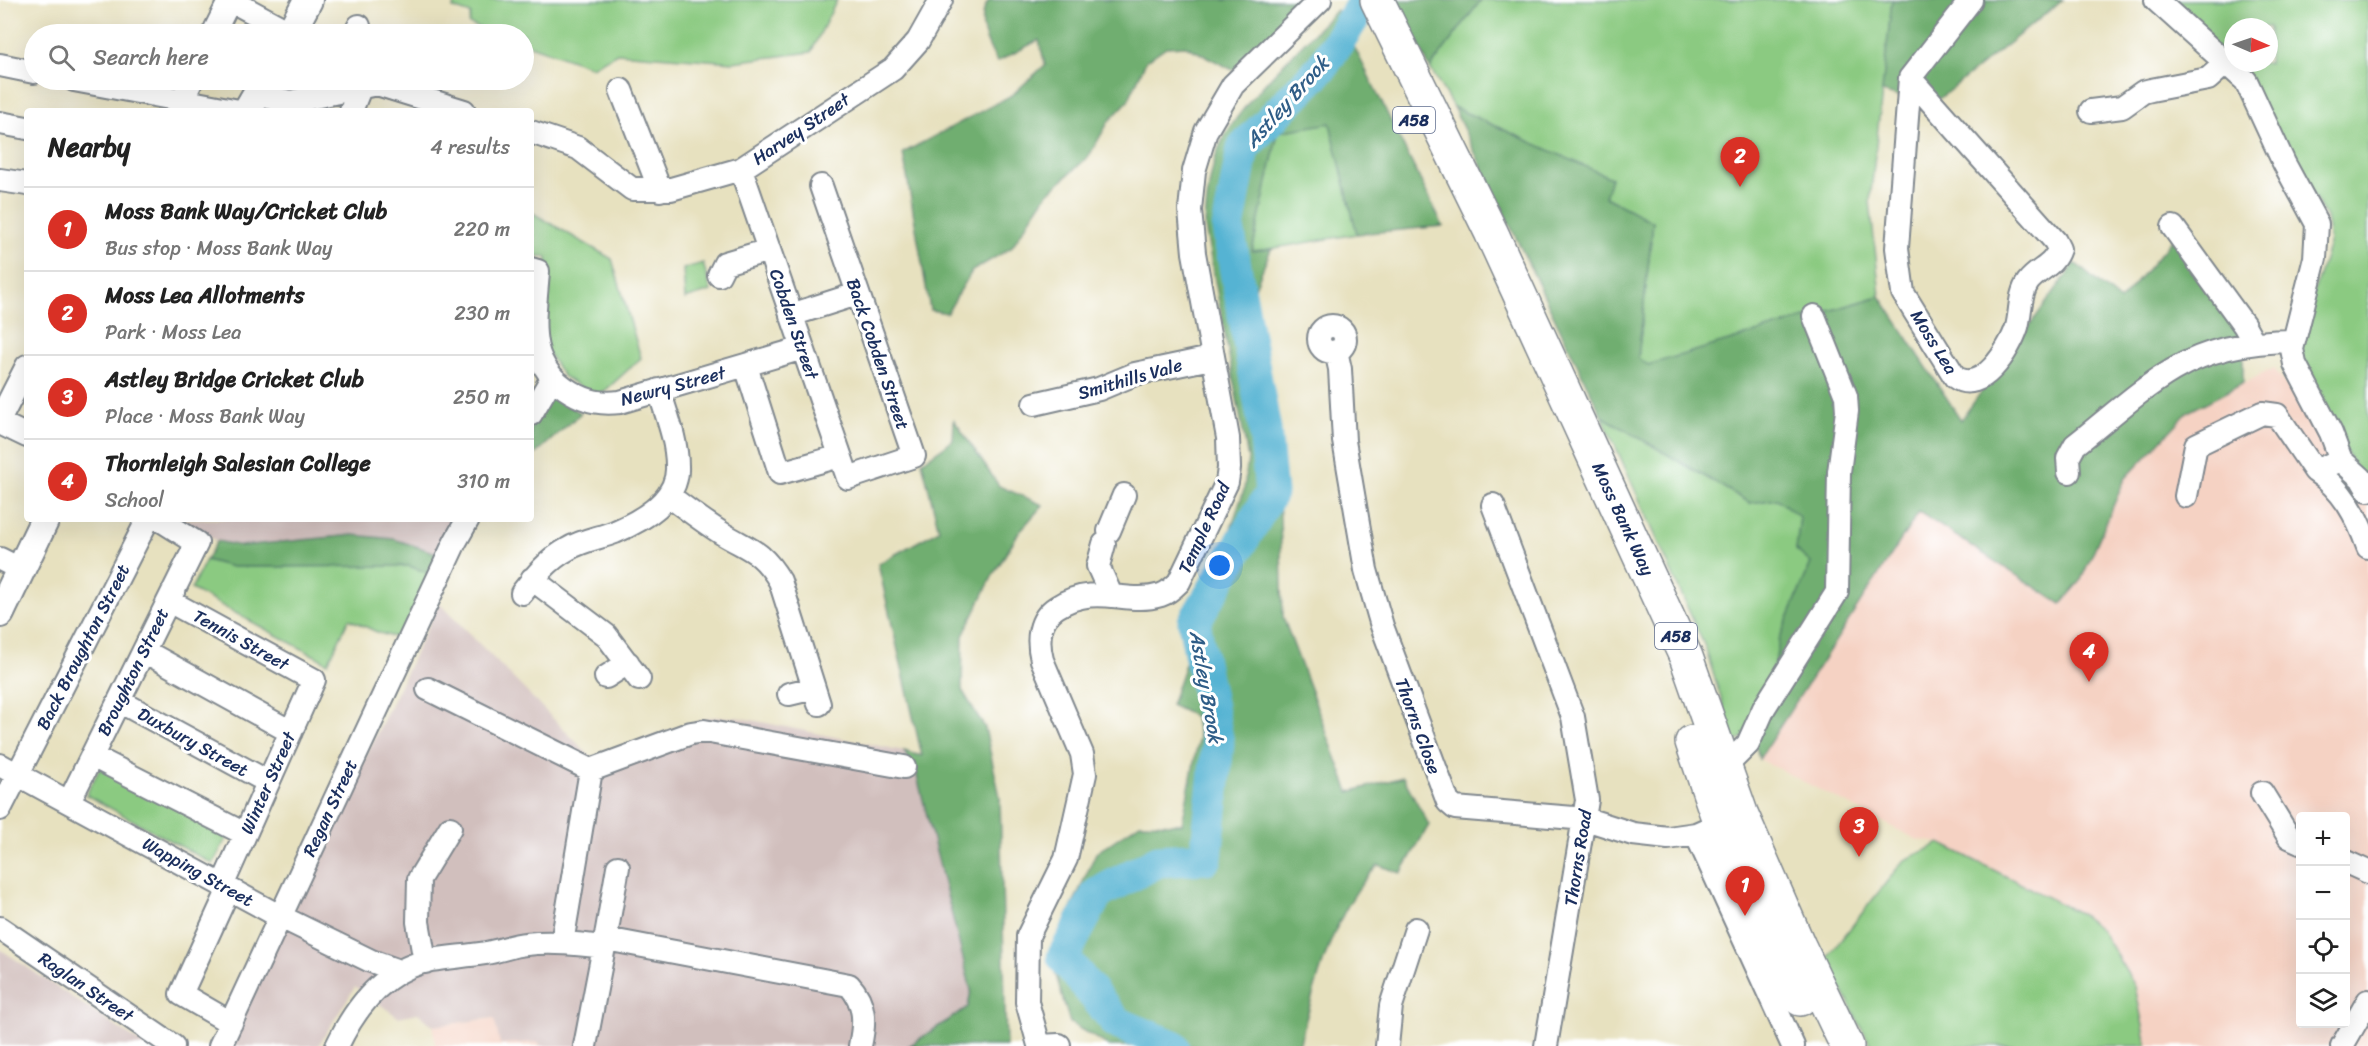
<!DOCTYPE html>
<html lang="en">
<head>
<meta charset="utf-8">
<style>
  :root { --surface:#fff; --page:#f6f6f6; --text:#222; --muted:#767676; --line:#e0e0e0; --accent:#d93025 }
  body { margin:0; font-family:Sriracha,sans-serif; background:var(--page); color:var(--text) }
  .controls { position:absolute; right:18px; bottom:18px; display:grid; overflow:hidden; border-radius:6px; box-shadow:0 6px 24px #0002 }
  .controls button { width:54px; height:54px; display:grid; place-items:center; padding:0; border:0; border-bottom:2px solid var(--line); background:var(--surface); color:var(--text); font:30px sans-serif }
  .compass { position:absolute; left:2224px; top:18px; width:54px; height:54px; border-radius:50%; background:var(--surface); box-shadow:0 6px 24px #0002; rotate:92deg }
  .you { position:absolute; left:1220px; top:566px; width:21px; height:21px; margin:-15px; border:4px solid #fff; border-radius:50%; background:#1a73e8; box-shadow:0 0 0 9px #1a73e833 }
  .badge { display:grid; place-items:center; width:39px; height:39px; border-radius:50%; background:var(--accent); color:#fff; font-size:20px; font-weight:700 }
  .pin { position:absolute; translate:-50% -50px; filter:drop-shadow(0 2px 3px #0008) }
  .pin::after { content:''; position:absolute; top:32px; width:21px; height:18px; background:inherit; clip-path:polygon(0 0,100% 0,50% 100%) }
  .list { margin:0; padding:0; list-style:none }
  h2 { display:flex; justify-content:space-between; align-items:center; height:78px; margin:0; padding:0 24px; font-size:26px }
  h2 small { font-size:20px; font-weight:400; color:var(--muted) }
  .list li { display:grid; grid-template-columns:39px 1fr auto; gap:18px; align-items:center; box-sizing:border-box; height:84px; padding:0 24px; border-top:2px solid var(--line) }
  .list b { display:block; font-size:22px; white-space:nowrap }
  .list p { margin:0; font-size:20px; white-space:nowrap; color:var(--muted) }
  .list em { font-size:20px; font-style:normal; color:var(--muted) }
  .icon { flex:none; width:33px; height:33px; fill:none; stroke:currentColor; stroke-width:2; stroke-linecap:round; stroke-linejoin:round }
  .map { position:relative; flex:none; width:2368px; height:1046px; overflow:hidden }
  .search { position:absolute; background:var(--surface); box-shadow:0 6px 24px #0002; left:24px; top:24px; width:510px; height:66px; display:flex; align-items:center; gap:15px; box-sizing:border-box; padding:0 21px; border-radius:33px; color:var(--muted); font-size:22px }
  .panel { position:absolute; background:var(--surface); box-shadow:0 6px 24px #0002; left:24px; top:108px; width:510px; height:414px; border-radius:6px }
  .map>svg:first-child { display:block }
  .built { fill:#f5d2c3; fill-rule:evenodd }
  .industrial { fill:#d1bfbd }
  .green { fill:#8bca81; stroke:#537c70; stroke-width:1.5; fill-rule:evenodd }
  .forest { fill:#70ae6f; stroke:#466e66; stroke-width:1.5 }
  .lines { fill:none; stroke-linecap:round; stroke-linejoin:round }
  .river { stroke:#54b3d3; stroke-width:33 }
  .minor-casing { stroke:#81888e; stroke-width:26 }
  .major-casing { stroke:#81888e; stroke-width:32 }
  .highway-casing { stroke:#81888e; stroke-width:36 }
  .minor { stroke:#fff; stroke-width:22 }
  .major { stroke:#fff; stroke-width:28 }
  .highway { stroke:#fff; stroke-width:33 }
  .labels { text-anchor:middle; dominant-baseline:central; stroke-width:6; stroke-linejoin:round; paint-order:stroke }
  .shield { fill:#fff; stroke:#5f6d8e; stroke-width:1.5 }
  .shield-label { font-size:16px; font-weight:bold; fill:#1b2f5e }
  .street-label { font-size:18px; fill:#1b2f5e; stroke:#fff }
  .water-label { font-size:20px; font-style:italic; fill:#2f5d87; stroke:#fff }
</style>
</head>
<body>
<div class="map">
<svg width="2368" height="1046" viewBox="0 0 2368 1046">
  <rect width="100%" height="100%" fill="#fff"/>
  <filter id="ink" filterUnits="userSpaceOnUse"><feTurbulence type="fractalNoise" baseFrequency=".0167" numOctaves="2"/><feDisplacementMap in="SourceGraphic" scale="12" xChannelSelector="R" yChannelSelector="G"/><feConvolveMatrix kernelMatrix="1 2 1 2 8 2 1 2 1" color-interpolation-filters="sRGB"/></filter>
  <filter id="wash" filterUnits="userSpaceOnUse"><feTurbulence type="fractalNoise" baseFrequency=".008" numOctaves="4" result="noise"/><feDisplacementMap in="SourceGraphic" scale="24" xChannelSelector="R" yChannelSelector="G"/><feGaussianBlur stdDeviation="1.35" result="paint"/><feColorMatrix in="noise" values="0 0 0 0 0 0 0 0 0 0 0 0 0 0 0 0 0 1.4 0 .05"/><feComposite in="paint" operator="in"/></filter>
  <g filter="url(#wash)">
    <rect width="100%" height="100%" fill="#e7e1bf"/>
    <path class="built" d="M 2274,368 L 2323,437 L 2333,470 L 2352,481 L 2368,506 L 2368,1046 L 2147,1046 L 2135,986 L 1940,843 L 1918,840 L 1759,759 L 1919,512 L 2080,582 L 2125,479 L 2188,412 ZM 2300,816 L 2346,816 L 2346,1024 L 2300,1024 Z
      M 494,1018 L 539,1042 L 540,1046 L 435,1046 L 433,1026 Z"/>
    <path class="industrial" d="M 178,519 L 461,519 L 442,555 L 394,539 L 353,535 L 241,546 L 217,541 Z
      M 439,603 L 592,758 L 711,717 L 736,717 L 904,751 L 916,772 L 971,990 L 968,1007 L 909,1046 L 540,1046 L 539,1042 L 500,1044 L 494,1018 L 433,1026 L 418,1013 L 398,1017 L 355,987 L 318,1046 L 228,1046 Z
      M 0,949 L 145,1046 L 0,1046 Z"/>
    <path class="green" d="M 456,0 L 837,0 L 811,52 L 733,62 L 617,53 L 592,67 L 524,43 L 524,34 L 499,34 L 469,24 L 471,14 L 453,8 Z
      M 1481,0 L 1892,0 L 1870,201 L 1880,296 L 1648,365 L 1638,358 L 1653,222 L 1605,197 L 1611,178 L 1453,107 L 1430,68 Z
      M 2156,0 L 2368,0 L 2368,490 L 2295,364 L 2299,340 L 2330,240 L 2326,217 L 2246,81 ZM 2233,27 L 2269,27 L 2269,63 L 2233,63 Z
      M 1330,123 L 1357,234 L 1252,252 L 1278,132 Z
      M 531,212 L 612,259 L 641,358 L 597,398 L 563,376 L 543,345 L 547,257 L 531,255 Z
      M 703,263 L 711,291 L 685,299 L 683,269 Z
      M 1602,416 L 1750,503 L 1777,499 L 1800,517 L 1796,550 L 1811,563 L 1779,640 L 1773,676 L 1743,737 L 1735,743 L 1705,647 Z
      M 206,560 L 232,567 L 409,566 L 431,574 L 402,639 L 379,633 L 349,619 L 328,663 L 191,589 Z
      M 101,766 L 228,835 L 213,864 L 86,795 Z
      M 1940,843 L 2079,913 L 2101,930 L 2135,986 L 2147,1046 L 1871,1046 L 1826,959 L 1903,861 Z"/>
    <path class="forest" d="M 989,0 L 1309,0 L 1233,70 L 1186,46 L 1166,47 L 1146,61 L 1128,101 L 1109,121 L 1089,156 L 1047,194 L 1011,248 L 972,271 L 947,313 L 930,310 L 903,153 L 1012,95 L 1045,65 L 1039,40 L 997,62 C 986,42 975,21 989,0 Z
      M 1396,0 L 1481,0 L 1430,68 Z
      M 1892,0 L 2063,0 L 1930,106 L 1882,92 Z
      M 1336,10 L 1443,226 L 1357,234 L 1330,123 L 1278,132 L 1252,251 L 1271,249 L 1249,302 L 1271,422 L 1280,516 L 1283,617 L 1349,792 L 1403,777 L 1429,825 L 1401,873 L 1378,865 C 1333,910 1315,985 1299,1046 L 1109,1046 L 1070,1023 L 1050,955 L 1096,853 L 1140,823 L 1182,824 L 1199,736 L 1194,716 L 1171,705 L 1244,490 L 1248,458 L 1205,227 C 1206,200 1209,176 1218,150 C 1235,107 1302,46 1336,10 Z
      M 1453,107 L 1611,178 L 1605,197 L 1653,222 L 1638,358 L 1648,365 L 1880,296 L 1961,420 L 2075,263 L 2120,301 L 2172,240 L 2243,329 L 2243,383 L 2188,412 L 2125,479 L 2080,582 L 2061,604 L 1919,512 L 1759,759 L 1754,738 L 1773,676 L 1779,640 L 1811,563 L 1796,550 L 1800,517 L 1777,499 L 1750,503 L 1602,416 Z
      M 550,396 L 581,413 L 531,458 L 531,429 Z
      M 954,420 L 999,486 L 1043,505 L 1019,532 L 993,575 L 963,636 L 962,690 L 985,728 L 1000,797 L 1006,1046 L 909,1046 L 968,1007 L 971,990 L 916,772 L 904,751 L 922,756 L 878,564 L 939,530 L 922,462 L 953,440 Z
      M 353,535 L 394,539 L 442,555 L 431,574 L 409,566 L 232,567 L 206,560 L 217,541 L 241,546 Z"/>
    <g class="lines">
      <path class="river" d="M 1173,1046 L 1117,1023 L 1063,957 L 1097,894 L 1158,861 L 1206,858 L 1218,743 L 1194,622 L 1271,493 L 1265,429 L 1228,228 L 1243,148 L 1322,67 L 1365,0"/>
    </g>
  </g>
  <g filter="url(#ink)">
    <g class="lines">
      <defs>
        <path id="minor" d="M 230,0 L 291,33
          M 2156,0 L 2246,81 L 2284,163 L 2317,224 L 2315,258 L 2292,349 L 2295,364 L 2331,433 L 2341,460 L 2361,478 L 2368,490
          M 213,34 L 230,0
          M 355,34 L 359,26
          M 0,65 L 34,72
          M 1910,78 L 2055,241 L 2059,249 C 2053,267 2039,268 2028,282 C 2019,295 2021,312 2017,327 C 2010,349 1981,396 1955,377 L 1903,293 L 1897,248 L 1910,78 L 1971,0
          M 74,80 L 239,111
          M 621,90 L 660,190
          M 256,94 L 290,102 L 377,84 L 464,111
          M 182,100 L 192,80
          M 351,111 L 361,86
          M 2091,111 L 2122,107 L 2143,92 L 2151,90 L 2208,79 L 2226,63
          M 0,123 L 27,128
          M 531,132 L 578,148 L 632,189 L 671,189 L 741,169 L 893,69 L 918,41 L 941,0
          M 741,169 L 848,478 L 914,456 L 821,186
          M 0,180 L 27,184
          M 2173,227 L 2244,325 L 2254,343
          M 531,269 L 538,271 C 535,318 523,364 571,392 C 588,402 602,404 620,402 L 803,348
          M 719,275 L 725,263 L 769,250
          M 791,315 L 857,294
          M1319 339a13 13 0 1 1 26 0a13 13 0 1 1-26 0Z
          M 1336,351 L 1340,369 L 1344,441 L 1366,570 L 1382,626 L 1448,802 L 1455,808 L 1586,819 L 1633,834 L 1668,838 L 1696,834 L 1732,818
          M 746,366 L 780,473 L 840,456
          M 1034,404 L 1099,389 L 1135,374 L 1211,358
          M 531,414 L 552,378
          M 0,419 L 27,366
          M 0,423 L 27,436
          M 2315,471 C 2343,489 2357,516 2368,547
          M 2069,472 L 2068,458 L 2075,445 C 2107,420 2139,390 2173,370 C 2210,348 2252,341 2293,341
          M 669,496 C 687,509 705,523 723,534 C 752,551 762,551 780,581 L 819,704
          M 2186,496 L 2196,445 L 2262,413 L 2277,415 L 2315,471 L 2341,460
          M 1493,505 L 1573,717 L 1587,800 L 1546,1046
          M 1109,531 L 1124,495
          M 1104,544 L 1098,566 L 1111,595
          M 0,559 L 22,570
          M 532,579 L 606,635 L 639,679
          M 522,593 C 535,576 549,559 568,549 C 582,540 600,538 615,532 C 643,520 679,500 677,466 C 677,440 666,414 659,390
          M 169,601 L 314,680 L 222,886
          M 144,651 L 291,732
          M 606,677 L 628,663
          M 428,689 L 591,770 L 691,733 L 704,731 L 904,767
          M 789,694 L 814,688
          M 119,701 L 268,782
          M 92,756 L 245,834
          M 0,765 L 279,916 L 371,961 L 399,971
          M 1716,776 L 1748,744 L 1764,708 L 1837,592 L 1839,472 L 1847,411 L 1846,396 L 1814,316
          M 2262,793 L 2289,837 L 2300,842
          M 69,802 L 197,543 L 159,519
          M 0,809 L 148,519
          M 1696,834 L 1793,1046
          M 2346,862 L 2368,872
          M 229,889 L 181,994 L 231,1023
          M 0,928 L 173,1046
          M 606,939 L 849,985 C 866,1003 865,1023 860,1046
          M 562,943 L 591,770
          M 604,947 L 618,867
          M 425,962 L 418,922 L 419,879 L 450,828
          M 1039,1045 L 1027,1002 L 1028,936 L 1066,859 L 1085,774 L 1082,754 L 1042,660 C 1037,640 1038,619 1057,607 C 1097,582 1125,606 1161,595 C 1168,593 1174,587 1179,582 L 1227,482 L 1229,468 L 1228,438 L 1194,253 L 1190,210 L 1194,171 L 1206,131 L 1233,85 L 1320,0
          M 220,1046 L 455,542 L 468,519
          M 337,1046 C 356,1006 385,969 431,960 C 449,957 468,956 486,953 C 499,951 513,945 526,944 C 552,941 578,944 604,947 L 585,1046
          M 1039,1046 L 1059,1045
          M 1387,1046 L 1391,1006 L 1416,929
          M 2342,1046 L 2368,1001"/>
        <path id="major" d="M 290,34 L 308,0
          M 247,111 L 265,80
          M 0,613 L 45,519"/>
        <path id="highway" d="M 1377,0 L 1491,232 L 1686,657 L 1741,813 L 1799,946 L 1847,1046
          M 1692,742 L 1720,824 L 1800,999"/>
      </defs>
      <use href="#minor" class="minor-casing"/>
      <use href="#major" class="major-casing"/>
      <use href="#highway" class="highway-casing"/>
      <use href="#minor" class="minor"/>
      <use href="#major" class="major"/>
      <use href="#highway" class="highway"/>
    </g>
  </g>
  <g class="labels">
    <g class="shield">
      <rect x="1393" y="107" width="42" height="26" rx="4.5"/>
      <rect x="1655" y="623" width="42" height="26" rx="4.5"/>
    </g>
    <g class="shield-label">
      <text x="1414" y="120">A58</text>
      <text x="1676" y="636">A58</text>
    </g>
    <g class="street-label">
      <text transform="translate(801 129) rotate(-34)">Harvey Street</text>
      <text transform="translate(794 324) rotate(71)">Cobden Street</text>
      <text transform="translate(1934 342) rotate(58)">Moss Lea</text>
      <text transform="translate(878 354) rotate(71)">Back Cobden Street</text>
      <text transform="translate(1130 379) rotate(-16)">Smithills Vale</text>
      <text transform="translate(673 386) rotate(-15)">Newry Street</text>
      <text transform="translate(1623 519) rotate(65)">Moss Bank Way</text>
      <text transform="translate(1204 528) rotate(-65)">Temple Road</text>
      <text transform="translate(241 640) rotate(29)">Tennis Street</text>
      <text transform="translate(83 647) rotate(-63)">Back Broughton Street</text>
      <text transform="translate(133 672) rotate(-64)">Broughton Street</text>
      <text transform="translate(1418 726) rotate(70)">Thorns Close</text>
      <text transform="translate(193 742) rotate(29)">Duxbury Street</text>
      <text transform="translate(268 783) rotate(-66)">Winter Street</text>
      <text transform="translate(330 808) rotate(-65)">Regan Street</text>
      <text transform="translate(1578 858) rotate(-81)">Thorns Road</text>
      <text transform="translate(198 872) rotate(29)">Wapping Street</text>
      <text transform="translate(86 987) rotate(34)">Raglan Street</text>
    </g>
    <g class="water-label">
      <text transform="translate(1287 102) rotate(-48)">Astley Brook</text>
      <text transform="translate(1206 687) rotate(80)">Astley Brook</text>
    </g>
  </g>
</svg>
<div class="controls">
<button>+</button>
<button>−</button>
<button><svg class="icon" aria-label="locate" viewBox="0 0 24 24"><circle cx="12" cy="12" r="6"/><path d="M12 2v4M12 18v4M2 12h4M18 12h4"/></svg></button>
<button><svg class="icon" aria-label="layers" viewBox="0 0 24 24"><path d="M12 4l9 5-9 5-9-5zM3 14l9 5 9-5"/></svg></button>
</div>
<svg class="compass" viewBox="-18 -18 36 36"><path d="M0-13l5 13h-10z" fill="#e53935"/><path d="M0 13l5-13h-10z" fill="#767676"/></svg>
<div class="you"></div>
<div class="pin badge" style="left:1745px;top:916px">1</div>
<div class="pin badge" style="left:1740px;top:187px">2</div>
<div class="pin badge" style="left:1859px;top:857px">3</div>
<div class="pin badge" style="left:2089px;top:682px">4</div>
<div class="search"><svg class="icon" aria-label="search" viewBox="0 0 24 24"><circle cx="10" cy="10" r="6"/><path d="M15 15l6 6"/></svg>Search here</div>
<section class="panel">
<h2>Nearby<small>4 results</small></h2>
<ul class="list">
<li><span class="badge">1</span><div><b>Moss Bank Way/Cricket Club</b><p>Bus stop · Moss Bank Way</p></div><em>220 m</em></li>
<li><span class="badge">2</span><div><b>Moss Lea Allotments</b><p>Park · Moss Lea</p></div><em>230 m</em></li>
<li><span class="badge">3</span><div><b>Astley Bridge Cricket Club</b><p>Place · Moss Bank Way</p></div><em>250 m</em></li>
<li><span class="badge">4</span><div><b>Thornleigh Salesian College</b><p>School</p></div><em>310 m</em></li>
</ul>
</section>
</div>
</body>
</html>
